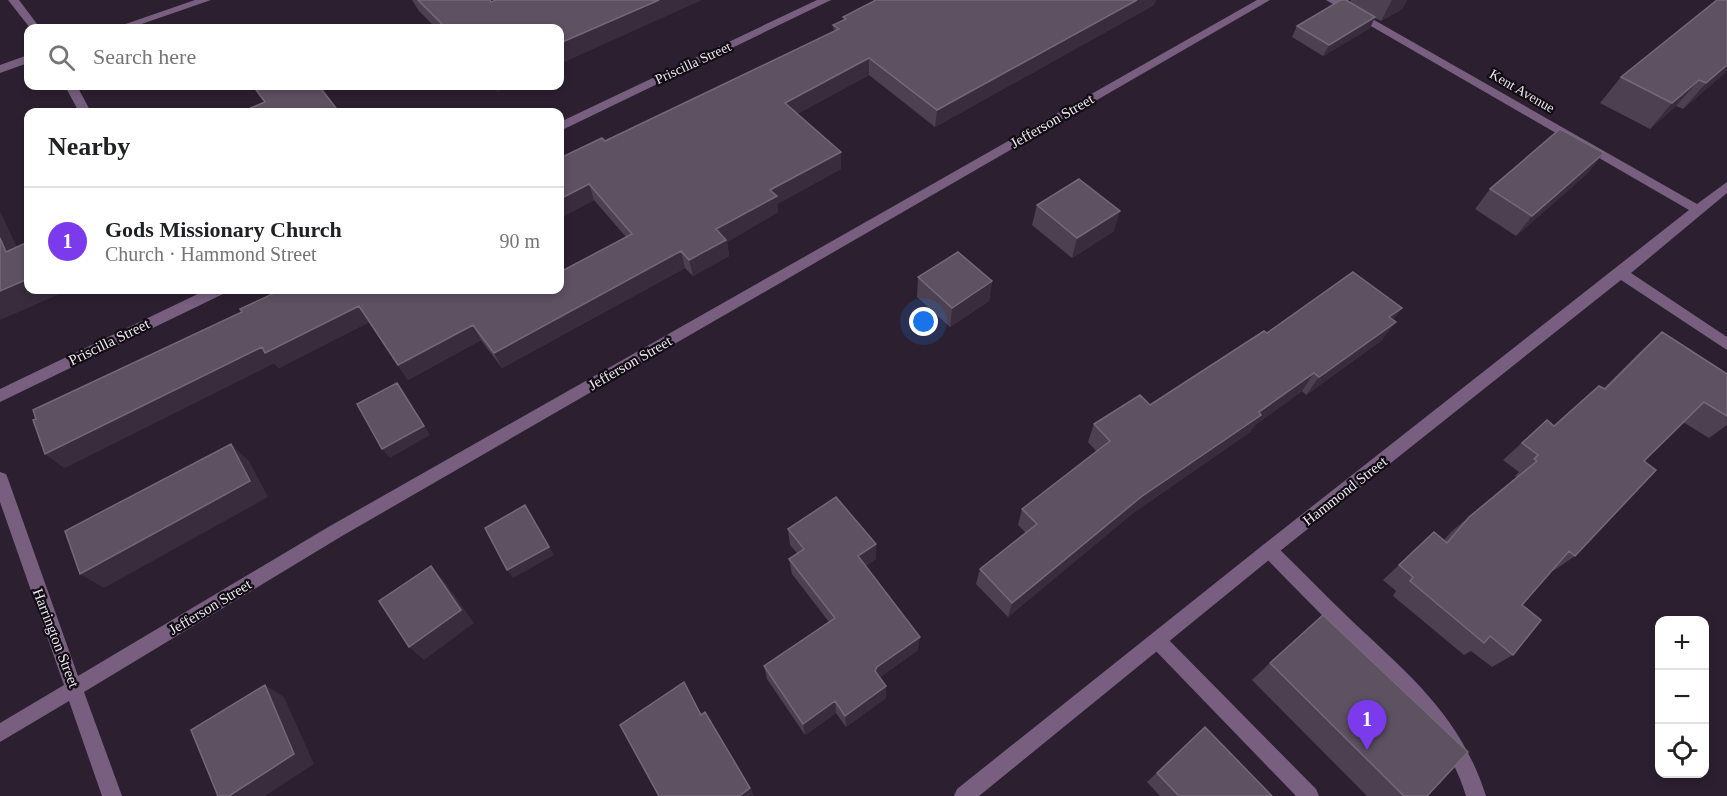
<!DOCTYPE html>
<html lang="en">
<head>
<meta charset="utf-8">
<style>
  :root { --surface:#fff; --page:#f2f2f2; --text:#202124; --muted:#757577; --line:#e0e0e0; --accent:#7c3aed }
  body { margin:0; font-family:"Times New Roman",serif; background:var(--page); color:var(--text) }
  .controls { position:absolute; right:18px; bottom:18px; display:grid; overflow:hidden; border-radius:12px; box-shadow:0 3px 9px #0003 }
  .controls button { width:54px; height:54px; display:grid; place-items:center; padding:0; border:0; border-bottom:2px solid var(--line); background:var(--surface); color:var(--text); font:30px sans-serif }
  .you { position:absolute; left:924px; top:322px; width:21px; height:21px; margin:-15px; border:4px solid #fff; border-radius:50%; background:#1a73e8; box-shadow:0 0 0 9px #1a73e833 }
  .badge { display:grid; place-items:center; width:39px; height:39px; border-radius:50%; background:var(--accent); color:#fff; font-size:20px; font-weight:700 }
  .pin { position:absolute; translate:-50% -50px; filter:drop-shadow(0 2px 3px #0008) }
  .pin::after { content:''; position:absolute; top:32px; width:21px; height:18px; background:inherit; clip-path:polygon(0 0,100% 0,50% 100%) }
  .list { margin:0; padding:0; list-style:none }
  h2 { display:flex; justify-content:space-between; align-items:center; height:78px; margin:0; padding:0 24px; font-size:26px }
  h2 small { font-size:20px; font-weight:400; color:var(--muted) }
  .list li { display:grid; grid-template-columns:39px 1fr auto; gap:18px; align-items:center; box-sizing:border-box; height:108px; padding:0 24px; border-top:2px solid var(--line) }
  .list b { display:block; font-size:22px; white-space:nowrap }
  .list p { margin:0; font-size:20px; white-space:nowrap; color:var(--muted) }
  .list em { font-size:20px; font-style:normal; color:var(--muted) }
  .icon { flex:none; width:33px; height:33px; fill:none; stroke:currentColor; stroke-width:2; stroke-linecap:round; stroke-linejoin:round }
  .map { position:relative; flex:none; width:1727px; height:796px; overflow:hidden }
  .search { position:absolute; background:var(--surface); box-shadow:0 3px 9px #0003; left:24px; top:24px; width:540px; height:66px; display:flex; align-items:center; gap:15px; box-sizing:border-box; padding:0 21px; border-radius:12px; color:var(--muted); font-size:22px }
  .panel { position:absolute; background:var(--surface); box-shadow:0 3px 9px #0003; left:24px; top:108px; width:540px; height:186px; border-radius:12px }
  .map>svg:first-child { display:block }
  .lines { fill:none; stroke-linecap:round; stroke-linejoin:round }
  .service { fill:#785f80; fill-rule:evenodd }
  .minor { fill:#785f80; fill-rule:evenodd }
  .wall { fill:#4d4051 }
  .shaded-wall { fill:#392c3d }
  .building { fill:#5e5262; stroke:#746978; stroke-width:1.5 }
  .labels { text-anchor:middle; dominant-baseline:central; stroke-width:4.5; stroke-linejoin:round; paint-order:stroke }
  .far-street-label { font-size:14px; fill:#ece4ef; stroke:#120c13 }
  .street-label { font-size:15px; fill:#ece4ef; stroke:#120c13 }
</style>
</head>
<body>
<div class="map">
<svg width="1727" height="796" viewBox="0 0 1727 796">
  <rect width="100%" height="100%" fill="#2c2030"/>
  <g class="lines">
    <path class="service" d="M 1269,542 L 1275,545 C 1300,569 1325,595 1350,619 C 1409,675 1460,715 1486,796 L 1466,796 C 1445,726 1388,680 1338,631 C 1313,606 1288,581 1263,555 L 1261,550 L 1263,545 Z
      M 1158,632 L 1164,635 L 1316,789 L 1319,796 L 1296,796 L 1152,647 L 1149,641 L 1152,635 Z"/>
    <path class="minor" d="M 8,0 L 19,0 L 40,28 L 30,28 Z
      M 195,0 L 211,0 L 130,28 L 114,28 Z
      M 817,0 L 831,0 L 560,131 L 560,122 Z
      M 1257,0 L 1270,0 L 342,536 L 84,692 L 122,796 L 102,796 L 69,701 L 0,742 L 0,723 L 64,685 L 0,502 L 0,472 L 6,474 L 8,479 L 78,676 L 330,526 Z
      M 1326,0 L 1339,0 L 1697,204 L 1727,182 L 1727,193 L 1631,273 L 1727,337 L 1727,350 L 1621,280 L 1275,555 L 979,796 L 954,796 L 957,789 L 1263,545 L 1689,210 Z
      M 28,55 L 28,63 L 0,73 L 0,65 Z
      M 65,86 L 77,86 L 91,112 L 79,112 Z
      M 206,290 L 225,290 L 223,294 L 0,402 L 0,389 Z"/>
  </g>
  <path class="wall" d="M 412,0 L 490,0 L 491,2 L 560,28 L 436,28 L 419,11 Z
    M 1351,0 L 1407,0 L 1402,9 L 1381,21 L 1375,18 L 1370,28 L 1323,56 L 1292,37 L 1297,26 L 1350,2 Z
    M 1727,0 L 1727,71 L 1683,109 L 1676,106 L 1650,129 L 1600,103 L 1621,77 Z
    M 1154,5 L 935,127 L 869,75 L 797,114 L 841,169 L 777,204 L 778,212 L 727,242 L 729,256 L 693,276 L 685,268 L 502,368 L 481,340 L 408,380 L 369,322 L 279,368 L 274,363 L 64,468 L 242,312 L 560,290 L 626,237 L 594,200 L 560,218 L 560,158 L 605,141 L 834,32 L 833,25 L 844,20 L 843,17 Z
    M 1587,174 L 1516,236 L 1475,209 L 1490,189 Z
    M 1037,205 L 1114,231 L 1072,258 L 1032,225 Z
    M 918,277 L 992,281 L 989,301 L 950,327 L 917,297 Z
    M 1402,308 L 1393,319 L 1382,340 L 1306,395 L 1302,391 L 1255,425 L 1250,432 L 1133,513 L 1008,617 L 976,584 L 980,569 L 1026,533 L 1018,525 L 1022,509 L 1096,451 L 1088,442 L 1094,424 L 1150,405 L 1267,333 Z
    M 1662,332 L 1727,374 L 1727,425 L 1709,438 L 1683,422 L 1644,461 L 1575,556 L 1553,571 L 1552,570 L 1522,605 L 1513,655 L 1492,667 L 1471,651 L 1464,655 L 1393,596 L 1396,591 L 1383,580 L 1434,532 L 1444,540 L 1451,532 L 1517,477 L 1515,476 L 1519,472 L 1503,460 L 1547,420 L 1554,426 L 1603,389 L 1641,351 Z
    M 788,529 L 876,544 L 876,559 L 865,566 L 918,650 L 880,677 L 886,698 L 846,727 L 836,713 L 805,735 L 767,679 L 764,666 L 829,622 L 792,574 L 789,559 L 797,553 L 790,545 Z
    M 1270,663 L 1427,796 L 1367,796 L 1252,680 Z
    M 1205,727 L 1272,796 L 1160,796 L 1147,782 Z"/>
  <path class="shaded-wall" d="M 659,0 L 702,0 L 560,64 L 560,43 Z
    M 1137,0 L 1156,0 L 1154,5 L 935,127 L 937,110 Z
    M 1392,0 L 1407,0 L 1402,9 L 1381,21 Z
    M 1375,17 L 1370,28 L 1323,56 L 1329,45 Z
    M 869,58 L 869,75 L 786,120 L 785,103 Z
    M 1727,65 L 1727,71 L 1683,109 L 1706,83 Z
    M 1699,80 L 1676,106 L 1650,129 L 1672,103 Z
    M 495,86 L 511,86 L 497,92 Z
    M 841,152 L 841,169 L 777,204 L 778,212 L 727,242 L 729,256 L 693,276 L 689,260 L 716,229 L 770,190 Z
    M 1604,153 L 1587,174 L 1516,236 L 1532,216 Z
    M 589,184 L 594,200 L 560,218 L 560,199 Z
    M 0,211 L 28,271 L 6,252 L 0,238 Z
    M 1120,211 L 1114,231 L 1072,258 L 1077,238 Z
    M 681,251 L 685,268 L 502,368 L 494,353 Z
    M 28,279 L 28,290 L 69,290 L 0,320 L 0,291 Z
    M 992,281 L 989,301 L 950,327 L 952,308 Z
    M 359,306 L 370,322 L 279,368 L 274,363 L 64,468 L 45,454 L 262,347 Z
    M 1402,308 L 1388,327 L 1389,317 Z
    M 1396,322 L 1382,340 L 1306,395 L 1319,377 Z
    M 473,325 L 481,340 L 408,380 L 398,365 Z
    M 1314,373 L 1302,391 L 1255,425 L 1250,432 L 1133,513 L 1008,617 L 1012,603 L 1141,497 Z
    M 397,383 L 430,435 L 390,458 L 382,449 Z
    M 231,444 L 249,461 L 268,497 L 104,588 L 80,574 Z
    M 531,514 L 554,555 L 513,578 L 507,570 Z
    M 876,544 L 876,559 L 858,571 L 858,556 Z
    M 431,566 L 444,581 L 474,623 L 424,660 L 409,647 Z
    M 920,637 L 918,650 L 877,679 L 875,671 L 877,667 Z
    M 265,685 L 284,697 L 314,764 L 265,796 L 229,796 Z
    M 886,686 L 886,698 L 846,727 L 845,716 Z
    M 835,701 L 836,713 L 805,735 L 803,724 Z
    M 750,788 L 754,796 L 739,796 Z"/>
  <path class="building" d="M 418,0 L 490,0 L 491,2 L 496,0 L 659,0 L 560,43 L 560,28 L 446,28 Z
    M 876,0 L 1137,0 L 937,110 L 869,58 L 785,103 L 841,152 L 770,190 L 777,196 L 716,229 L 726,240 L 689,260 L 681,251 L 494,353 L 473,325 L 398,365 L 359,306 L 265,353 L 262,347 L 45,454 L 33,420 L 36,419 L 33,410 L 242,312 L 240,309 L 281,290 L 560,290 L 560,272 L 632,234 L 589,184 L 560,199 L 560,158 L 602,138 L 605,141 L 839,29 L 833,25 L 846,19 L 843,17 Z
    M 1341,0 L 1346,0 L 1375,17 L 1329,45 L 1297,26 Z
    M 1717,0 L 1727,0 L 1727,65 L 1706,83 L 1699,80 L 1672,103 L 1621,77 Z
    M 253,86 L 319,86 L 339,112 L 241,112 L 265,102 Z
    M 1560,129 L 1604,153 L 1532,216 L 1490,189 Z
    M 1079,179 L 1120,211 L 1077,238 L 1037,205 Z
    M 0,238 L 6,252 L 28,242 L 28,279 L 0,291 Z
    M 958,252 L 992,281 L 952,308 L 918,277 Z
    M 1353,272 L 1402,308 L 1389,317 L 1396,322 L 1319,377 L 1314,373 L 1259,412 L 1261,415 L 1141,497 L 1012,603 L 980,569 L 1037,524 L 1022,509 L 1110,441 L 1094,424 L 1140,395 L 1150,405 L 1264,331 L 1267,333 Z
    M 1662,332 L 1727,374 L 1727,416 L 1704,402 L 1644,461 L 1656,470 L 1575,556 L 1569,551 L 1522,605 L 1541,620 L 1513,655 L 1490,636 L 1484,643 L 1410,581 L 1413,577 L 1399,565 L 1434,532 L 1447,543 L 1469,517 L 1537,461 L 1534,459 L 1538,455 L 1522,443 L 1547,420 L 1554,426 L 1599,386 L 1605,389 Z
    M 397,383 L 424,426 L 382,449 L 357,404 Z
    M 231,444 L 250,481 L 80,574 L 65,531 Z
    M 836,497 L 876,544 L 858,556 L 920,637 L 877,667 L 875,671 L 886,686 L 845,716 L 835,701 L 803,724 L 764,666 L 835,618 L 789,559 L 804,549 L 788,529 Z
    M 525,505 L 549,547 L 507,570 L 485,528 Z
    M 431,566 L 461,610 L 409,647 L 379,601 Z
    M 1323,615 L 1468,752 L 1427,796 L 1404,796 L 1270,663 Z
    M 684,682 L 701,715 L 705,712 L 750,788 L 739,796 L 659,796 L 620,725 Z
    M 265,685 L 294,754 L 229,796 L 218,796 L 191,730 Z
    M 1205,727 L 1272,796 L 1179,796 L 1157,773 Z"/>
  <g class="labels">
    <g class="far-street-label">
      <text transform="translate(693 63) rotate(-25)">Priscilla Street</text>
      <text transform="translate(1522 91) rotate(30)">Kent Avenue</text>
    </g>
    <g class="street-label">
      <text transform="translate(1052 121) rotate(-30)">Jefferson Street</text>
      <text transform="translate(109 342) rotate(-26)">Priscilla Street</text>
      <text transform="translate(630 363) rotate(-30)">Jefferson Street</text>
      <text transform="translate(1345 491) rotate(-38)">Hammond Street</text>
      <text transform="translate(210 607) rotate(-31)">Jefferson Street</text>
      <text transform="translate(56 638) rotate(69)">Harrington Street</text>
    </g>
  </g>
</svg>
<div class="controls">
<button>+</button>
<button>−</button>
<button><svg class="icon" aria-label="locate" viewBox="0 0 24 24"><circle cx="12" cy="12" r="6"/><path d="M12 2v4M12 18v4M2 12h4M18 12h4"/></svg></button>
</div>
<div class="you"></div>
<div class="pin badge" style="left:1367px;top:750px">1</div>
<div class="search"><svg class="icon" aria-label="search" viewBox="0 0 24 24"><circle cx="10" cy="10" r="6"/><path d="M15 15l6 6"/></svg>Search here</div>
<section class="panel">
<h2>Nearby<small></small></h2>
<ul class="list">
<li><span class="badge">1</span><div><b>Gods Missionary Church</b><p>Church · Hammond Street</p></div><em>90 m</em></li>
</ul>
</section>
</div>
</body>
</html>
